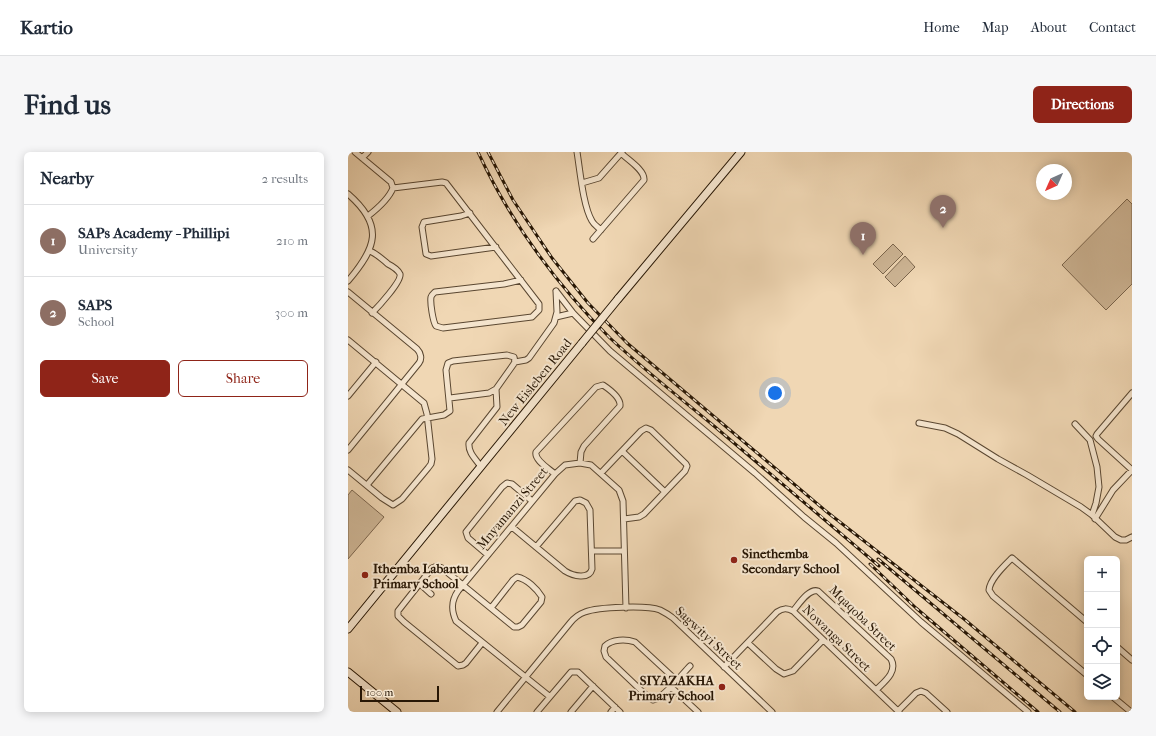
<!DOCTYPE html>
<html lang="en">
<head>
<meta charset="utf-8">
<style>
  :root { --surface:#fff; --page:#f6f6f7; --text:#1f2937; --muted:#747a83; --line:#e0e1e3; --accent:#8f2418 }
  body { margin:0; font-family:"IM FELL French Canon",serif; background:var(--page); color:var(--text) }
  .controls { position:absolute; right:12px; bottom:12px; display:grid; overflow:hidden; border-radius:6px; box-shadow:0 2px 10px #0003 }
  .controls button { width:36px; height:36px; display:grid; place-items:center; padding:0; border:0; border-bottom:1px solid var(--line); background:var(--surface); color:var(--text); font:20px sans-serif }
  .compass { position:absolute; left:688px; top:12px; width:36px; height:36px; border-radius:50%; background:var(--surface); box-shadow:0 2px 10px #0003; rotate:225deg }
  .scale { position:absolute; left:12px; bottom:10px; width:79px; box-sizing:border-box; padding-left:4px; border:2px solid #281705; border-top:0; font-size:11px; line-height:14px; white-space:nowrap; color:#281705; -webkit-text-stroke:3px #f5e5ce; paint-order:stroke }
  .you { position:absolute; left:427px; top:241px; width:14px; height:14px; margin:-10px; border:3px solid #fff; border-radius:50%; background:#1a73e8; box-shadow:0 0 0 6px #1a73e833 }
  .badge { display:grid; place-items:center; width:26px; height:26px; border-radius:50%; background:var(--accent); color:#fff; font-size:13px; font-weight:700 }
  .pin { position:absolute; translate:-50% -33px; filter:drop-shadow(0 1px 2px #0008) }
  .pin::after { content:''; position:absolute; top:21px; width:14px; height:12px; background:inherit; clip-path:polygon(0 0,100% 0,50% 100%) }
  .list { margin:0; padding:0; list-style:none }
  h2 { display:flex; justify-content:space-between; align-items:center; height:52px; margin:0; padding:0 16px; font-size:17px }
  h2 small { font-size:13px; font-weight:400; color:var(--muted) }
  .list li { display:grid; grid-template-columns:26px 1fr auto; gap:12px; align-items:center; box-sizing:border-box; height:72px; padding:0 16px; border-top:1px solid var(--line) }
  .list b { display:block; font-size:15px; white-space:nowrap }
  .list p { margin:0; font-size:13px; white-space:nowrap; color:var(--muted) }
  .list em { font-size:13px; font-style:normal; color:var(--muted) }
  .actions { display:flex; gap:8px; padding:12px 16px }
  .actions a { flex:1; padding:9px 0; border:1px solid var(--accent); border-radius:6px; text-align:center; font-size:14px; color:var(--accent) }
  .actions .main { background:var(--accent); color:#fff }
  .icon { flex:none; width:22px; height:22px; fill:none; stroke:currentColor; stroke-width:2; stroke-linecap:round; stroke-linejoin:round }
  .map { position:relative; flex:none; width:784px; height:560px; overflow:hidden; border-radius:6px }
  header { display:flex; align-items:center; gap:24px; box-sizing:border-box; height:56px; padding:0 20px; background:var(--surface); border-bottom:1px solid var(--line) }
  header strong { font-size:19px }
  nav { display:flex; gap:22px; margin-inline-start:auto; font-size:14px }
  .intro { display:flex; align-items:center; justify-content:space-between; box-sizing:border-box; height:96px; padding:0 24px }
  h1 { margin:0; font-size:28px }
  .button { padding:10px 18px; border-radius:6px; background:var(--accent); color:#fff; font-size:14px; font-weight:700 }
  main { display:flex; gap:24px; padding:0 24px }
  aside { flex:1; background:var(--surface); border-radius:6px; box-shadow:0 2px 10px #0003 }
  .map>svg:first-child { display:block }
  .green { fill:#ceb696; stroke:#7b664e }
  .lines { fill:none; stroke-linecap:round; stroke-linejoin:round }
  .street-casing { stroke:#5a4731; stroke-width:7 }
  .secondary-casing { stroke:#281705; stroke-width:9 }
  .street { stroke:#f5e5ce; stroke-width:5 }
  .secondary { stroke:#f5e5ce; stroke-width:7 }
  .rail-casing { stroke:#281705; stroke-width:3 }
  .rail { stroke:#f5e5ce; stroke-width:1.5; stroke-dasharray:4.5; stroke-linecap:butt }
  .secondary-bridge-casing { stroke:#281705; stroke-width:9; stroke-linecap:butt }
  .secondary-bridge { stroke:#f5e5ce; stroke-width:7 }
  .poi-dot { fill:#8f2418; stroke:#f5e5ce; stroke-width:1.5 }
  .labels { text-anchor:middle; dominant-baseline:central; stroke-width:4; stroke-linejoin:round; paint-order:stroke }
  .street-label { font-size:13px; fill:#281705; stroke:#f5e5ce }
  .poi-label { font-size:13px; font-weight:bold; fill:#281705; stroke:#f5e5ce; text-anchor:start }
</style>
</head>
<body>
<header>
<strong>Kartio</strong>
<nav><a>Home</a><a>Map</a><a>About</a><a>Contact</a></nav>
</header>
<div class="intro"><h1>Find us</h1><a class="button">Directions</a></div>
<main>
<aside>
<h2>Nearby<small>2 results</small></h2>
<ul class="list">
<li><span class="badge" style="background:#8d6e63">1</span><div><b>SAPs Academy - Phillipi</b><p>University</p></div><em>210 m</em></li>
<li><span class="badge" style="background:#8d6e63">2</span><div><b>SAPS</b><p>School</p></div><em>300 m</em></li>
</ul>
<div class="actions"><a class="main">Save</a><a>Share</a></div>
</aside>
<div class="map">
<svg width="784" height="560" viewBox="0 0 784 560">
  <rect width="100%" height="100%" fill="#f0d7b4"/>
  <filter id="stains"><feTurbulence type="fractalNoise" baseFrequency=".005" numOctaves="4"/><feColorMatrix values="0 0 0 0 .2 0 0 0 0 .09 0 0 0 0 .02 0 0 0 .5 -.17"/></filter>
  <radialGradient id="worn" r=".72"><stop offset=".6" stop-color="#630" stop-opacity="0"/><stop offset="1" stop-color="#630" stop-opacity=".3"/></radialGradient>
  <path class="green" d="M 779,47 L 784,52 L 784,132 L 758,158 L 714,113 Z
    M 545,92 L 555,102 L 535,122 L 525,112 Z
    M 557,104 L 567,115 L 547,135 L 537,125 Z
    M 4,338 L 36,365 L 0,407 L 0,343 Z"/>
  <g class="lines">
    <defs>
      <path id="street" d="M 7,0 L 43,30 L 45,36
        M 229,0 C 232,18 235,54 244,69 C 246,73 250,75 253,78
        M 14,6 L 20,0
        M 234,31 L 251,26 L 274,0
        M 45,36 L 94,30 L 98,31 L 191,152 L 191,158 L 184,165 L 95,176 L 88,174 C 85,170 82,151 83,145 C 84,142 85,142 87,140 L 156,132 L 173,128
        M 0,42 C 37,74 28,96 0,129
        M 122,61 L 113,64 L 76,70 L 74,75 L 78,102 L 83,104 L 148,95
        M 20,64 C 29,57 41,46 45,36
        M 245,87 L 296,28 C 297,18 280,8 273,1
        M 22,99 C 29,102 34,107 40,112 C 44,114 50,118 52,122 C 54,129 30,155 24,161
        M 208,139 L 225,161 L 262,199 L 407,321 L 456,365 L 488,391 L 573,470 L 680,560
        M 0,140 L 69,197 C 73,201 74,207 71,211 L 0,298
        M 208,165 L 225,161
        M 0,188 L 76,251 L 79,262 L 84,307 L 83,312 L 80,316 L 54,347 L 45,353 L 34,346 L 0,318
        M 167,210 L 178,208 L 181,206 L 206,171 L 209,160 L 208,139
        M 0,244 L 28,210
        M 571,271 L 597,276 L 610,282 L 650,307 L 679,323 L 733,355 L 744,363 L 767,385 L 773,388 L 778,388 L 784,385
        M 727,272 L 742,288 L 749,315 L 751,335 L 748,351 L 744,363
        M 274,299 L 317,340
        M 133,315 C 128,307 120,301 121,291 L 149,255 L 148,237
        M 253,321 L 293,279 L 298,276 L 303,278 L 338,312 L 339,314 L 337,319 L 296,362 L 291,365 L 276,367
        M 207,322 C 200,316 186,308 188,300 L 248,235 L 255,233 C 261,237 273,246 272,254 L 236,294 L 233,300 L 232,311
        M 19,333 L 74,267 L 96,263 L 102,259 L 98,218 L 100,211 L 105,209 L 159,203 L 166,205 L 167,210 L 165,213 L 148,237 L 141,241 L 102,246
        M 747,367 L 765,338 L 784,318 L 750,287 L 748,284 L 749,282 L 784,241
        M 164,375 L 217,419 C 225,424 241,428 244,417 L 242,358 L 238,351 L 232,348 L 227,349 L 188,395
        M 244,399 L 276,399
        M 140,403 L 120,386 L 118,380 L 154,335 L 159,331 L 164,332 L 184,349
        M 72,432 L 83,442
        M 445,459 C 451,452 461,436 470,439 L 543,507 C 550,520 536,530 528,538
        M 739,470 L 664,406 C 656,414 642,427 641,438 L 645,444 L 739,523
        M 134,491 L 118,511 L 115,513 L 110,514 L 56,470 L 50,464 L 50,459 L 84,416 L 89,414 L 94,416 L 166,475 L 170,475 L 174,473 L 193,450 L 194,445 C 189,437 179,427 169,425 L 165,428 L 143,456
        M 400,491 L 428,517 L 436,522 L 445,519 L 475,488
        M 769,495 L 784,508
        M 376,515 L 429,460 C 435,456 439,456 445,459 L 551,560
        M 328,528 L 287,490 C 278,487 264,487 257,494 L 256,499 L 258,505 L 300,545 L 305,548 C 316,546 334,522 342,514
        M 323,535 L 350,560
        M 201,544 L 108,469 C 103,458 103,449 110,439 L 207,322 L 217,313 L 232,311 L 243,313 L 271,338 L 275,349 L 278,456
        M 765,545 L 783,560
        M 550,559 L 568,541 L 573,539 L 578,541 L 599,560
        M 149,560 L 222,471 C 226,466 231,462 237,460 C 250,455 299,453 312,458 C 316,460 321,463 325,466 L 424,560
        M 189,560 L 223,520 L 230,520 L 272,560
        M 223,560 L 245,534
        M 263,560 L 267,555"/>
      <path id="secondary" d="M 270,147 L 393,0
        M 0,477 L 234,191
        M 0,520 L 49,560"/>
    </defs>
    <use href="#street" class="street-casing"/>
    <use href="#secondary" class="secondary-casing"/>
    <use href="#street" class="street"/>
    <use href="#secondary" class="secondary"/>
    <defs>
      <path id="rail" d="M 130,0 C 162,69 208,132 262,186 C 295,217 331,245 366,274 C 421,320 476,367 531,414
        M 140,0 L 165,48 L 204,106 L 240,151 L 279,191 L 479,360 L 616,467 L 727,560
        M 530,407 L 712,560
        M 522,412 L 568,456 L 690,560"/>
    </defs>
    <use href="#rail" class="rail-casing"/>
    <use href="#rail" class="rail"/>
    <defs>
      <path id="secondary-bridge" d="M 234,191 L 270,147"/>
    </defs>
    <use href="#secondary-bridge" class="secondary-bridge-casing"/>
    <use href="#secondary-bridge" class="secondary-bridge"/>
  </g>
  <g class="poi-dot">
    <circle cx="386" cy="408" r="4"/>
    <circle cx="17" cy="423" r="4"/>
    <circle cx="374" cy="535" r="4"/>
  </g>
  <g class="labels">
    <g class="street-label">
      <text transform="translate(187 230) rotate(-51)">New Eisleben Road</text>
      <text transform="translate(164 356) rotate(-50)">Mnyamanzi Street</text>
      <text transform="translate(515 466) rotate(44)">Mqaqoba Street</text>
      <text transform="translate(361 486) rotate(43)">Sagwityi Street</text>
      <text transform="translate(489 486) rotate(44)">Nowanga Street</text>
    </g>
    <g class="poi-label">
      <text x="394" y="401">Sinethemba<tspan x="394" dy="15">Secondary School</tspan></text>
      <text x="25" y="416">Ithemba Labantu<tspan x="25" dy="15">Primary School</tspan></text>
      <text x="366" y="528" text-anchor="end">SIYAZAKHA<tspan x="366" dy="15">Primary School</tspan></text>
    </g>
  </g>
  <rect width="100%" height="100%" filter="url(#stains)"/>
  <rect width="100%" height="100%" fill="url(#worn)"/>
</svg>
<div class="controls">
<button>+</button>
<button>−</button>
<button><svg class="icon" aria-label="locate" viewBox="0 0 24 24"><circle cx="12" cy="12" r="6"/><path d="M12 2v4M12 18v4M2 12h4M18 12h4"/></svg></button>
<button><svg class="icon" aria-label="layers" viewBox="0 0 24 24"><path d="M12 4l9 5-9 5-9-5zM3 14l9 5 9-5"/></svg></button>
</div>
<svg class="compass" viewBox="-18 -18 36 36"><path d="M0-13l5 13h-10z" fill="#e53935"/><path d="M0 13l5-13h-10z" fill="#747a83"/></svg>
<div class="scale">100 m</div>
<div class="you"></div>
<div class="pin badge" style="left:515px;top:103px;background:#8d6e63">1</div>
<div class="pin badge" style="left:595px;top:76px;background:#8d6e63">2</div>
</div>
</main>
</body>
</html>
